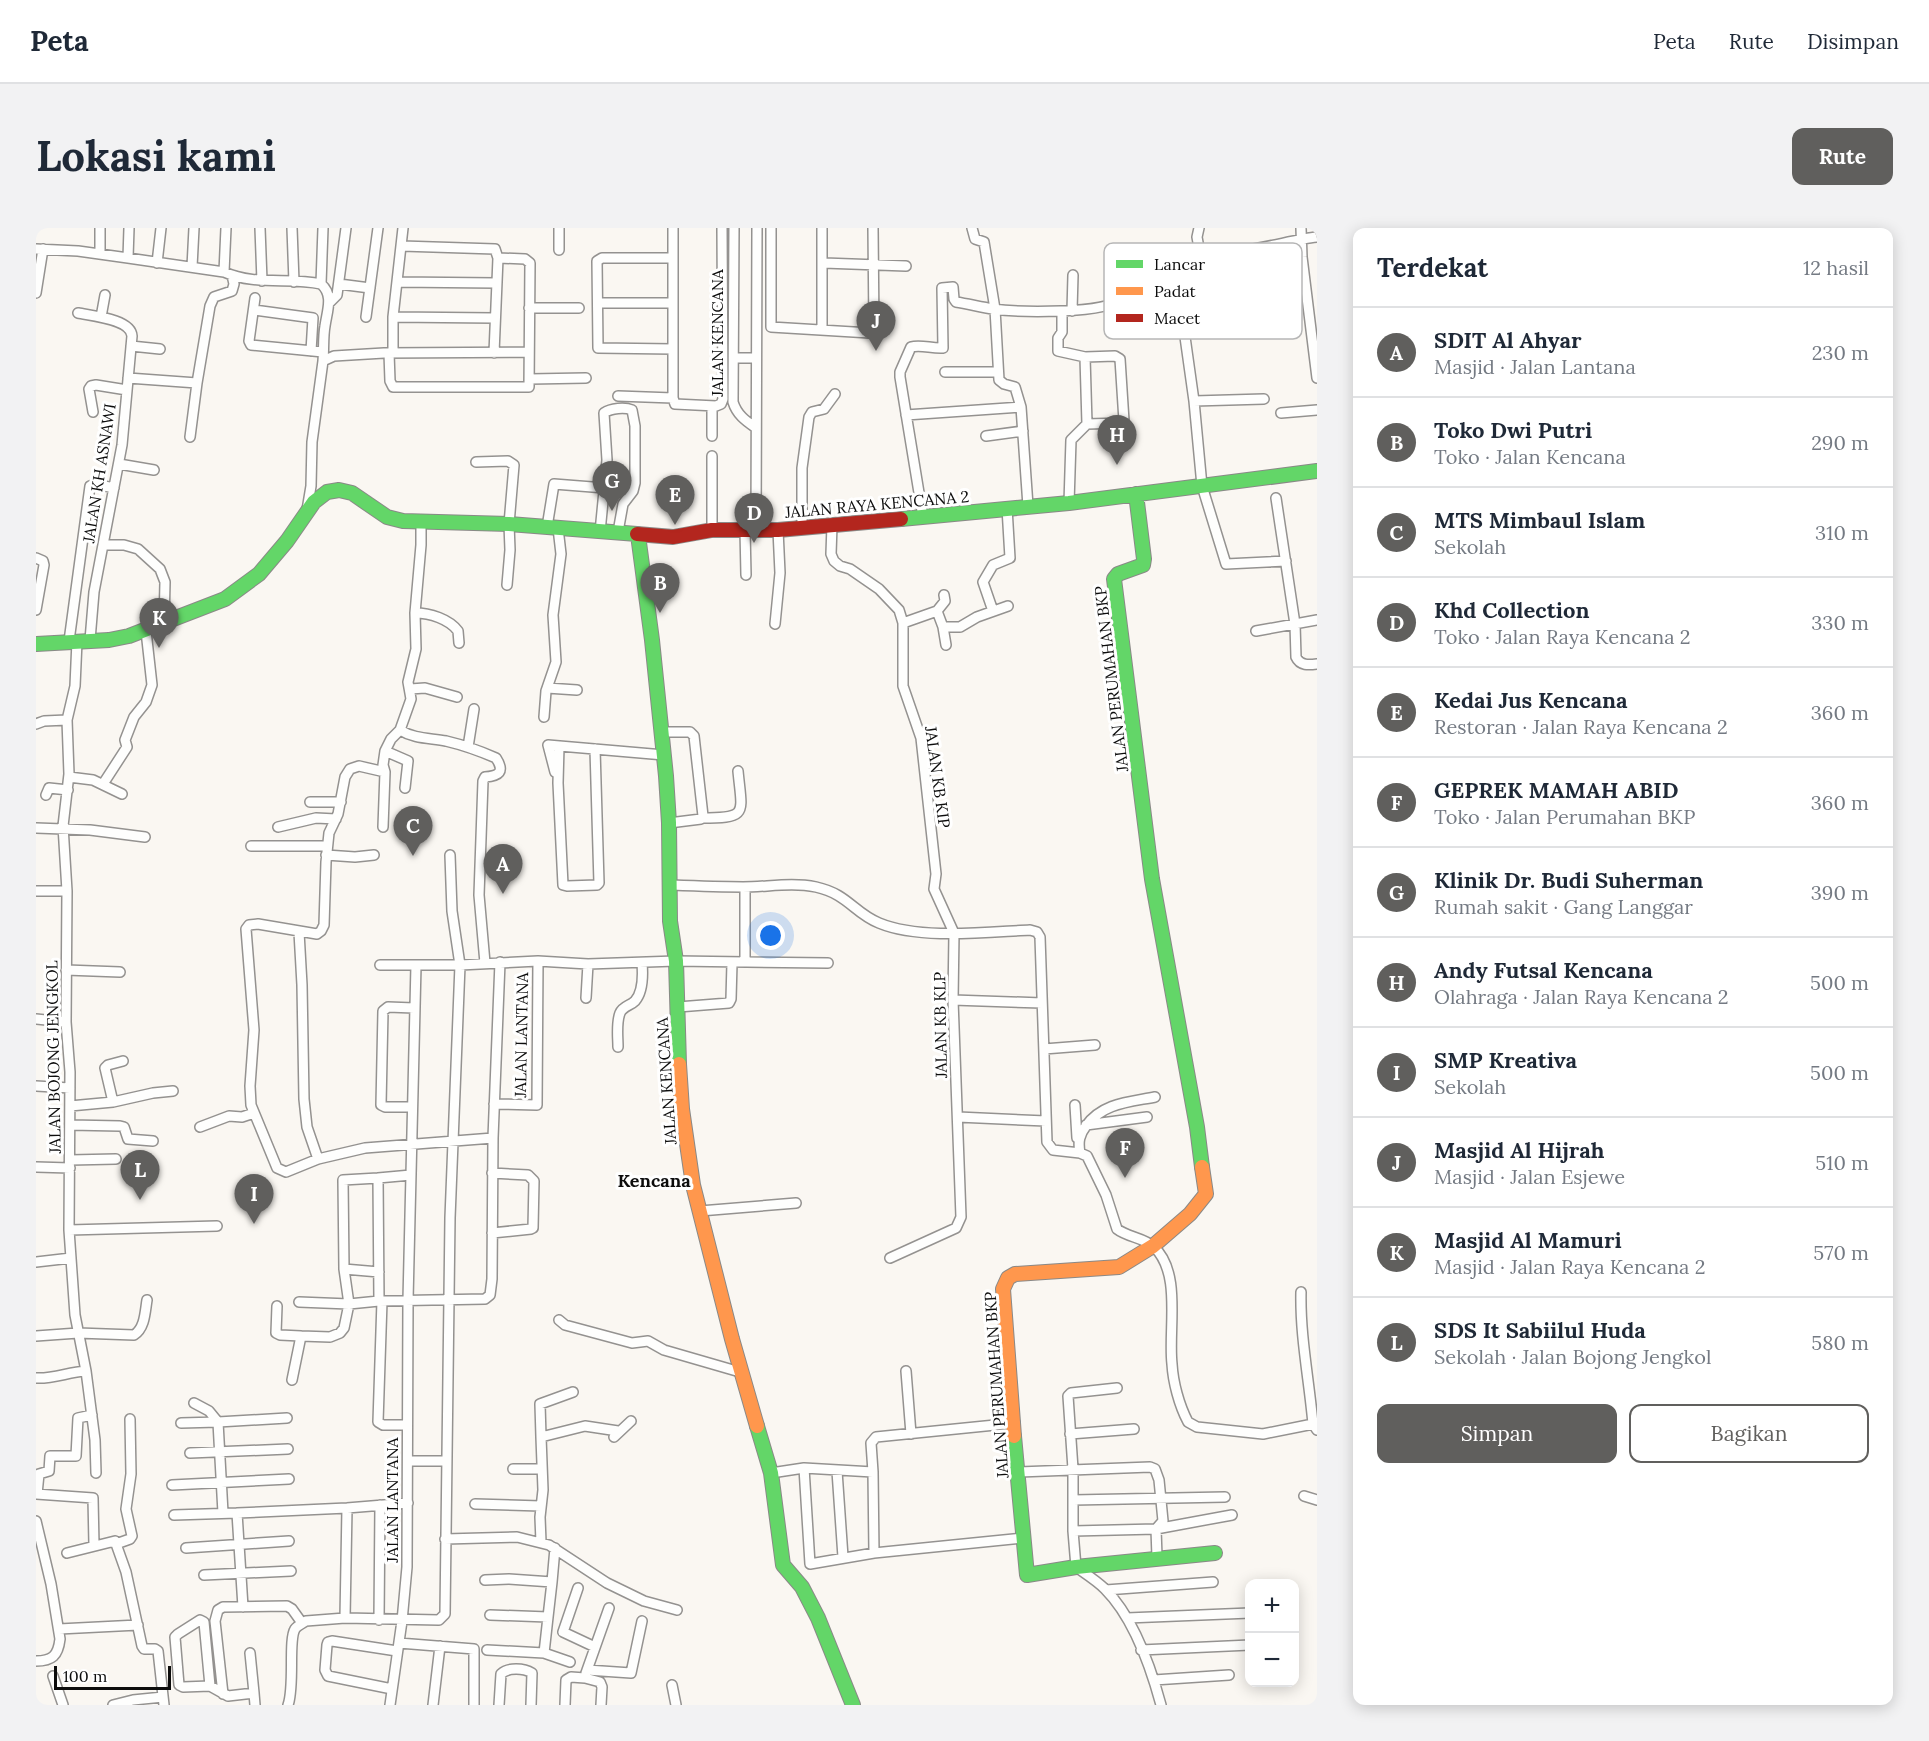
<!DOCTYPE html>
<html lang="id">
<head>
<meta charset="utf-8">
<style>
  :root { --surface:#fff; --page:#f2f2f3; --text:#1f2937; --muted:#747a83; --line:#e0e1e3; --accent:#605f5d }
  body { margin:0; font-family:Lora,serif; background:var(--page); color:var(--text) }
  .controls { position:absolute; right:18px; bottom:18px; display:grid; overflow:hidden; border-radius:12px; box-shadow:0 3px 15px #0003 }
  .controls button { width:54px; height:54px; display:grid; place-items:center; padding:0; border:0; border-bottom:2px solid var(--line); background:var(--surface); color:var(--text); font:30px sans-serif }
  .scale { position:absolute; left:18px; bottom:15px; width:117px; box-sizing:border-box; padding-left:6px; border:3px solid #0d0d0d; border-top:0; font-size:16px; line-height:21px; white-space:nowrap; color:#0d0d0d; -webkit-text-stroke:4px #fff; paint-order:stroke }
  .you { position:absolute; left:735px; top:708px; width:21px; height:21px; margin:-15px; border:4px solid #fff; border-radius:50%; background:#1a73e8; box-shadow:0 0 0 9px #1a73e833 }
  .badge { display:grid; place-items:center; width:39px; height:39px; border-radius:50%; background:var(--accent); color:#fff; font-size:20px; font-weight:700 }
  .pin { position:absolute; translate:-50% -50px; filter:drop-shadow(0 2px 3px #0008) }
  .pin::after { content:''; position:absolute; top:32px; width:21px; height:18px; background:inherit; clip-path:polygon(0 0,100% 0,50% 100%) }
  .list { margin:0; padding:0; list-style:none }
  h2 { display:flex; justify-content:space-between; align-items:center; height:78px; margin:0; padding:0 24px; font-size:26px }
  h2 small { font-size:20px; font-weight:400; color:var(--muted) }
  .list li { display:grid; grid-template-columns:39px 1fr auto; gap:18px; align-items:center; box-sizing:border-box; height:90px; padding:0 24px; border-top:2px solid var(--line) }
  .list b { display:block; font-size:22px; white-space:nowrap }
  .list p { margin:0; font-size:20px; white-space:nowrap; color:var(--muted) }
  .list em { font-size:20px; font-style:normal; color:var(--muted) }
  .actions { display:flex; gap:12px; padding:18px 24px }
  .actions a { flex:1; padding:14px 0; border:2px solid var(--accent); border-radius:12px; text-align:center; font-size:21px; color:var(--accent) }
  .actions .main { background:var(--accent); color:#fff }
  .map { position:relative; flex:none; width:1281px; height:1477px; overflow:hidden; border-radius:12px }
  header { display:flex; align-items:center; gap:36px; box-sizing:border-box; height:84px; padding:0 30px; background:var(--surface); border-bottom:2px solid var(--line) }
  header strong { font-size:28px }
  nav { display:flex; gap:33px; margin-inline-start:auto; font-size:21px }
  .intro { display:flex; align-items:center; justify-content:space-between; box-sizing:border-box; height:144px; padding:0 36px }
  h1 { margin:0; font-size:42px }
  .button { padding:15px 27px; border-radius:12px; background:var(--accent); color:#fff; font-size:21px; font-weight:700 }
  main { display:flex; gap:36px; padding:0 36px }
  aside { flex:1; background:var(--surface); border-radius:12px; box-shadow:0 3px 15px #0003 }
  .map>svg:first-child { display:block }
  .lines { fill:none; stroke-linecap:round; stroke-linejoin:round }
  .street-casing { stroke:#949290; stroke-width:12 }
  .fast-casing { stroke:#8a8987; stroke-width:16 }
  .slow-casing { stroke:#8a8987; stroke-width:16 }
  .jam-casing { stroke:#8a8987; stroke-width:16 }
  .street { stroke:#fefefd; stroke-width:9 }
  .fast { stroke:#63d668; stroke-width:14 }
  .slow { stroke:#ff974d; stroke-width:14 }
  .jam { stroke:#b3261e; stroke-width:14 }
  .labels { text-anchor:middle; dominant-baseline:central; stroke-width:6; stroke-linejoin:round; paint-order:stroke }
  .street-label { font-size:16px; fill:#0d0d0d; stroke:#fff }
  .neighbourhood-label { font-size:18px; font-weight:bold; fill:#0d0d0d; stroke:#fff }
  .key { fill:#fff; stroke:#b6b6b6; stroke-width:1.5 }
  .key-label { font-size:16px; fill:#0d0d0d }
</style>
</head>
<body>
<header>
<strong>Peta</strong>
<nav><a>Peta</a><a>Rute</a><a>Disimpan</a></nav>
</header>
<div class="intro"><h1>Lokasi kami</h1><a class="button">Rute</a></div>
<main>
<div class="map">
<svg width="1281" height="1477" viewBox="0 0 1281 1477">
  <rect width="100%" height="100%" fill="#faf7f2"/>
  <g class="lines">
    <defs>
      <path id="street" d="M 93,0 L 92,30 L 188,44 C 219,58 253,49 285,56 C 298,67 291,83 289,98 C 287,109 288,121 287,133
        M 224,0 L 226,53
        M 256,0 L 258,54
        M 523,0 L 523,22
        M 698,0 L 697,174 C 701,187 710,193 720,200
        M 735,0 L 735,99 L 834,105 L 838,101 L 837,0
        M 786,0 L 786,101
        M 936,0 L 939,11 L 948,14 L 959,81 L 963,152 L 968,156 L 979,159 L 985,179 L 992,278
        M 1163,0 L 1161,9 L 1163,20 L 1141,44 L 1141,52 L 1158,173 L 1166,258 L 1190,336 L 1250,333
        M 1265,0 L 1266,29 L 1281,150
        M 366,18 L 459,21 L 462,30 L 458,125
        M 1163,20 C 1191,33 1250,12 1281,9
        M 0,21 L 42,23 L 92,30
        M 64,26 L 64,0
        M 121,35 L 125,0
        M 788,35 L 870,38
        M 156,39 L 158,0
        M 188,44 L 190,0
        M 361,54 L 460,55
        M 285,56 L 287,0
        M 303,56 L 334,60
        M 0,65 L 7,21
        M 219,70 L 213,113 L 215,117 L 287,124
        M 293,75 L 301,67 L 310,0
        M 562,75 L 637,75
        M 493,80 L 543,80
        M 218,82 L 277,90 L 275,123
        M 1026,83 L 1026,104 L 1022,110 L 1022,123 L 1049,129 L 1079,128 L 1084,131 L 1088,193 L 1086,195 L 1051,196
        M 1036,83 L 1037,47
        M 42,85 C 57,88 95,91 96,108 L 86,217 L 58,364 L 54,412
        M 65,89 L 69,67
        M 330,89 L 342,0
        M 357,89 L 458,90
        M 95,118 L 124,121
        M 637,121 L 562,120 L 561,33 L 566,30 L 637,30
        M 353,125 L 354,153 L 357,159 L 493,159 L 494,35 L 489,31 L 462,30
        M 357,125 L 357,89 L 367,0
        M 698,130 L 720,130
        M 909,144 L 961,144
        M 92,150 L 161,155 L 174,78 L 178,69 L 196,63 L 198,56 L 196,47
        M 494,151 L 550,150
        M 582,168 L 637,170 L 637,0
        M 637,170 L 639,176 L 680,178 L 685,176 L 687,171 L 686,0
        M 1158,173 L 1228,171
        M 676,178 L 676,208
        M 57,184 L 53,161 L 55,158 L 60,157 L 91,162
        M 1245,185 L 1281,182
        M 870,187 L 985,179
        M 950,208 L 987,203
        M 154,209 L 161,155
        M 676,228 L 676,302
        M 440,234 L 472,233 L 478,237 L 473,296 L 474,322 L 471,357
        M 83,236 L 118,242
        M 1240,270 L 1259,396 L 1260,429 C 1264,438 1273,437 1281,436
        M 1033,275 L 1035,212 L 1051,196 L 1049,129
        M 271,282 L 275,258 L 276,214 L 287,133 L 298,128 L 348,125 L 493,124
        M 887,289 L 864,149 L 864,144 L 875,119 C 885,116 896,121 907,120 L 906,60 L 917,59 L 918,71 L 920,74 C 932,76 945,79 957,81 C 980,84 1072,87 1086,70 L 1087,60 L 1090,57 L 1141,47
        M 385,294 L 385,317 L 379,385 L 380,421 L 372,454 L 375,471 L 364,502 L 355,511 L 349,523 L 347,537 L 349,544 L 323,538 L 314,541 L 309,549 L 302,586 L 293,605 L 290,634 L 288,697 L 285,703 L 281,706 L 222,696 L 213,697 L 210,701 L 218,802 L 214,858 L 215,877 L 241,940 L 250,944 L 282,931 L 329,920 L 457,910 L 464,734
        M 796,297 L 795,326 L 798,333 L 804,338 L 814,341 L 843,361 L 863,382 L 867,395 L 867,458 L 885,510 L 900,646 L 898,661 L 918,705 L 917,772 L 925,989 L 920,1000 L 854,1030
        M 766,298 L 766,240 L 773,189 L 776,184 L 788,181 L 799,166
        M 511,299 L 518,256 L 569,260
        M 709,302 L 710,347
        M 720,302 L 721,0
        M 564,304 L 571,232 L 568,185 C 575,180 589,179 596,182 L 599,198 L 599,255 L 597,263 L 587,276 L 582,304
        M 67,317 L 88,317 L 102,321 L 124,341 L 129,354 L 128,396
        M 0,330 L 7,333 L 8,337 L 0,382
        M 901,383 L 907,399 L 910,417
        M 957,383 L 947,354 L 957,337 L 974,330 L 971,280
        M 379,385 C 394,385 413,391 422,403 L 423,415
        M 867,395 L 901,383 L 909,373 L 908,367
        M 739,396 L 744,345 L 742,302
        M 907,399 L 924,399 L 941,389 L 972,378
        M 1220,403 L 1281,392
        M 33,413 L 54,258 L 59,256 L 78,260
        M 41,413 L 39,458 L 31,492 L 33,546 L 27,598 L 31,663 L 30,794 L 34,844 L 33,1002 L 39,1087 L 50,1143 L 59,1212 L 60,1245
        M 511,460 L 541,462
        M 374,461 L 389,460 L 421,469
        M 508,489 L 510,463 L 520,434 L 517,387 L 525,326 L 522,300
        M 0,496 L 8,493 L 31,492
        M 364,502 C 378,511 394,510 410,513 C 427,517 444,523 460,530 C 469,544 463,548 449,549 L 447,553 L 443,667 L 449,735
        M 625,504 L 654,504 L 658,508 L 667,588 L 665,591 L 633,595
        M 523,518 L 522,555 L 527,657 L 531,658 L 561,657 L 563,655 L 559,521
        M 432,519 L 438,481
        M 349,523 L 372,533 L 369,560
        M 519,544 L 512,517 L 628,527
        M 33,549 L 57,552 L 86,566
        M 67,556 L 91,519 L 89,512 L 98,489 L 110,474 L 116,457 L 110,403
        M 10,567 L 13,560 L 32,562
        M 274,574 L 305,574
        M 666,590 C 713,590 706,586 702,543
        M 242,599 L 280,590 L 300,591
        M 347,599 L 349,544
        M 0,600 L 54,602 L 109,609
        M 215,618 L 291,618
        M 290,627 L 319,629 L 338,627
        M 633,657 C 658,658 682,659 707,659 C 731,659 756,654 780,659 C 812,666 818,685 843,695 C 884,712 951,704 994,702 L 1001,704 L 1004,709 L 1011,914 L 1017,922 L 1044,925 L 1051,928 L 1070,967 L 1081,1001 C 1091,1009 1109,1010 1118,1019 C 1146,1045 1132,1101 1136,1136 C 1137,1154 1143,1177 1152,1194 L 1161,1199 L 1227,1206 L 1277,1196
        M 709,659 L 709,734
        M 0,663 L 31,663
        M 263,704 L 266,757 L 268,871 L 271,899 L 282,931
        M 344,737 L 424,737 L 502,733 L 552,736 L 640,733 L 792,735
        M 30,742 L 84,744
        M 550,770 L 552,736
        M 917,772 L 1006,775
        M 642,779 L 693,775 L 695,771 L 696,735
        M 0,791 L 30,794
        M 582,819 C 582,809 580,795 584,785 C 587,778 594,778 599,773 C 607,764 607,747 606,735
        M 1008,821 L 1059,817
        M 0,858 L 34,860
        M 77,874 L 69,840 L 72,837 L 87,833
        M 458,876 L 501,877 L 502,733
        M 1039,877 L 1041,910
        M 34,878 L 77,874 L 117,865 L 137,863
        M 376,879 L 349,879 L 345,877 L 347,783 L 352,779 L 378,780
        M 922,889 L 1010,893
        M 34,897 L 84,898 L 88,899 L 92,911 L 117,913
        M 1050,897 L 1111,889
        M 164,899 L 193,888 L 206,889 L 218,885
        M 1044,925 C 1042,914 1043,907 1050,898 C 1066,875 1094,874 1119,869
        M 34,932 L 80,931
        M 0,939 L 34,940
        M 456,945 L 492,947 L 498,953 L 497,1000 L 495,1001 L 456,1005
        M 342,950 L 375,947
        M 664,983 L 760,975
        M 33,1002 L 181,998
        M 0,1034 L 35,1030
        M 308,1041 L 343,1044
        M 1265,1064 C 1264,1108 1273,1151 1277,1196 L 1281,1202
        M 346,1073 L 342,1194 L 347,1197 L 371,1197
        M 263,1074 L 313,1076 L 343,1073 L 449,1071 L 454,1067 L 456,1051 L 457,910
        M 241,1078 L 240,1105 L 244,1107 L 265,1108
        M 523,1092 L 529,1097 L 596,1115 L 612,1113 L 628,1122 L 704,1144
        M 0,1108 L 42,1105 L 98,1107 C 109,1100 109,1084 111,1072
        M 870,1143 L 875,1206
        M 0,1150 C 18,1151 32,1144 50,1143
        M 256,1152 L 265,1108 L 294,1109 L 304,1105 L 308,1100 L 313,1076 L 308,1041 L 307,952 L 342,950 L 343,1073
        M 1081,1160 L 1035,1165 L 1032,1168 L 1037,1241 L 1037,1303 L 1040,1339 C 1050,1346 1061,1353 1069,1361 C 1097,1389 1115,1440 1125,1477
        M 158,1175 L 173,1183 L 182,1194
        M 145,1195 L 182,1194
        M 1034,1206 L 1098,1201
        M 505,1209 L 504,1176 L 537,1164
        M 578,1209 L 595,1193
        M 154,1225 L 252,1221
        M 372,1233 L 410,1233
        M 768,1240 L 774,1336 L 838,1325 L 987,1310
        M 477,1241 L 506,1241
        M 801,1243 L 807,1329
        M 837,1244 L 838,1325
        M 983,1244 L 1114,1239 L 1119,1241 L 1123,1252 L 1127,1293 L 1120,1301 L 1121,1329
        M 735,1245 L 768,1240 L 837,1244 L 835,1215 L 840,1209 L 979,1195
        M 136,1257 L 253,1251
        M 0,1266 L 57,1270 L 58,1317
        M 1,1266 L 3,1246 L 13,1243 L 14,1228 L 40,1228 L 42,1190 L 56,1187
        M 1268,1268 L 1281,1272
        M 1037,1272 L 1189,1269
        M 439,1276 L 505,1278
        M 187,1285 L 182,1194 L 251,1190
        M 201,1285 L 311,1280 L 372,1275
        M 138,1287 L 201,1285 L 207,1379
        M 1037,1303 L 1120,1301 L 1196,1287
        M 409,1311 L 481,1309 L 513,1317 L 571,1355 L 608,1373 L 641,1382
        M 505,1314 L 504,1289 L 507,1262 L 505,1209 L 549,1198 L 582,1203
        M 80,1316 L 94,1311 L 96,1308 L 90,1281 L 95,1246 L 94,1191
        M 150,1320 L 253,1313
        M 31,1325 L 79,1313 L 90,1344 L 106,1418 L 108,1421 L 119,1421 L 122,1423 L 128,1477
        M 168,1347 L 255,1343
        M 449,1352 L 473,1351 L 516,1354 L 519,1320
        M 542,1360 L 527,1404 L 559,1419
        M 1070,1362 L 1177,1354
        M 454,1387 L 512,1389 L 516,1354
        M 309,1390 L 311,1280
        M 1091,1390 L 1214,1385
        M 343,1392 L 344,1277
        M 23,1401 L 102,1397
        M 363,1415 L 438,1421 L 438,1477
        M 451,1422 L 508,1425 L 512,1389
        M 1105,1422 L 1214,1417
        M 214,1425 L 218,1465
        M 508,1425 L 534,1434
        M 0,1433 C 16,1433 22,1428 24,1411 L 15,1356 L 0,1293
        M 551,1442 L 595,1445 L 606,1393
        M 550,1445 L 573,1380
        M 17,1448 L 27,1477
        M 1118,1452 L 1193,1447
        M 636,1457 L 640,1477
        M 174,1458 L 168,1394 L 164,1392 L 142,1406 L 139,1409 L 143,1457 L 147,1459 L 174,1458 L 192,1468 L 218,1465 L 219,1477
        M 356,1461 L 292,1448 L 289,1442 L 291,1417 L 292,1414 L 296,1413 L 361,1423
        M 187,1466 L 179,1393 L 182,1382 L 187,1379 L 251,1378 L 256,1381 L 266,1395
        M 77,1477 L 97,1472 L 127,1469
        M 252,1477 C 259,1458 252,1412 259,1401 C 261,1398 267,1395 270,1393 L 309,1390 L 403,1392 L 409,1386 L 414,990 L 424,737 L 416,683 L 414,627
        M 354,1477 L 366,1393 L 371,1339 L 372,1072 L 380,737
        M 397,1477 L 404,1418
        M 463,1477 L 465,1446 C 472,1439 488,1440 496,1445 L 495,1477
        M 529,1477 L 530,1452 L 535,1449 L 549,1450 L 564,1454 L 566,1459 L 565,1477"/>
      <path id="fast" d="M 1100,266 L 1108,331 L 1107,337 L 1082,346 L 1078,351 L 1116,651 L 1161,899 L 1166,939
        M 865,291 L 1033,275 L 1281,243
        M 602,307 L 616,412 L 630,548 L 633,595 L 634,693 L 640,733 L 643,836
        M 0,416 L 73,412 L 93,408 L 189,371 L 223,346 L 251,313 L 278,274 L 291,264 L 303,262 L 316,265 L 351,289 L 367,293 L 473,296 L 601,306
        M 721,1198 L 735,1245 L 747,1337 L 766,1359 L 782,1390 L 817,1477
        M 978,1208 L 991,1347 L 1040,1339 L 1179,1325"/>
      <path id="slow" d="M 643,836 L 646,881 L 657,957 L 696,1111 L 721,1198
        M 978,1208 L 967,1061 L 972,1050 L 979,1046 L 1083,1039 L 1117,1018 L 1154,986 L 1170,966 L 1166,939"/>
      <path id="jam" d="M 601,306 L 637,309 L 676,302 L 742,302 L 865,291"/>
    </defs>
    <use href="#street" class="street-casing"/>
    <use href="#fast" class="fast-casing"/>
    <use href="#slow" class="slow-casing"/>
    <use href="#jam" class="jam-casing"/>
    <use href="#street" class="street"/>
    <use href="#fast" class="fast"/>
    <use href="#slow" class="slow"/>
    <use href="#jam" class="jam"/>
  </g>
  <g class="labels">
    <g class="street-label">
      <text transform="translate(681 105) rotate(-90)">JALAN KENCANA</text>
      <text transform="translate(63 245) rotate(-81)">JALAN KH ASNAWI</text>
      <text transform="translate(841 276) rotate(-5)">JALAN RAYA KENCANA 2</text>
      <text transform="translate(1075 451) rotate(-97)">JALAN PERUMAHAN BKP</text>
      <text transform="translate(902 549) rotate(82)">JALAN KB KIP</text>
      <text transform="translate(904 797) rotate(-91)">JALAN KB KLP</text>
      <text transform="translate(485 807) rotate(-89)">JALAN LANTANA</text>
      <text transform="translate(17 829) rotate(-91)">JALAN BOJONG JENGKOL</text>
      <text transform="translate(630 853) rotate(-94)">JALAN KENCANA</text>
      <text transform="translate(960 1157) rotate(-94)">JALAN PERUMAHAN BKP</text>
      <text transform="translate(356 1272) rotate(-90)">JALAN LANTANA</text>
    </g>
    <g class="neighbourhood-label">
      <text x="618" y="952">Kencana</text>
    </g>
  </g>
  <rect x="1068" y="15" width="198" height="96" rx="9" class="key"/>
  <rect x="1080" y="32" width="27" height="8" fill="#63d668"/>
  <rect x="1080" y="59" width="27" height="8" fill="#ff974d"/>
  <rect x="1080" y="86" width="27" height="8" fill="#b3261e"/>
  <g class="key-label">
    <text x="1118" y="42">Lancar</text>
    <text x="1118" y="69">Padat</text>
    <text x="1118" y="96">Macet</text>
  </g>
</svg>
<div class="controls">
<button>+</button>
<button>−</button>
</div>
<div class="scale">100 m</div>
<div class="you"></div>
<div class="pin badge" style="left:467px;top:666px">A</div>
<div class="pin badge" style="left:624px;top:385px">B</div>
<div class="pin badge" style="left:377px;top:628px">C</div>
<div class="pin badge" style="left:718px;top:315px">D</div>
<div class="pin badge" style="left:639px;top:297px">E</div>
<div class="pin badge" style="left:1089px;top:950px">F</div>
<div class="pin badge" style="left:576px;top:283px">G</div>
<div class="pin badge" style="left:1081px;top:237px">H</div>
<div class="pin badge" style="left:218px;top:996px">I</div>
<div class="pin badge" style="left:840px;top:123px">J</div>
<div class="pin badge" style="left:123px;top:420px">K</div>
<div class="pin badge" style="left:104px;top:972px">L</div>
</div>
<aside>
<h2>Terdekat<small>12 hasil</small></h2>
<ul class="list">
<li><span class="badge">A</span><div><b>SDIT Al Ahyar</b><p>Masjid · Jalan Lantana</p></div><em>230 m</em></li>
<li><span class="badge">B</span><div><b>Toko Dwi Putri</b><p>Toko · Jalan Kencana</p></div><em>290 m</em></li>
<li><span class="badge">C</span><div><b>MTS Mimbaul Islam</b><p>Sekolah</p></div><em>310 m</em></li>
<li><span class="badge">D</span><div><b>Khd Collection</b><p>Toko · Jalan Raya Kencana 2</p></div><em>330 m</em></li>
<li><span class="badge">E</span><div><b>Kedai Jus Kencana</b><p>Restoran · Jalan Raya Kencana 2</p></div><em>360 m</em></li>
<li><span class="badge">F</span><div><b>GEPREK MAMAH ABID</b><p>Toko · Jalan Perumahan BKP</p></div><em>360 m</em></li>
<li><span class="badge">G</span><div><b>Klinik Dr. Budi Suherman</b><p>Rumah sakit · Gang Langgar</p></div><em>390 m</em></li>
<li><span class="badge">H</span><div><b>Andy Futsal Kencana</b><p>Olahraga · Jalan Raya Kencana 2</p></div><em>500 m</em></li>
<li><span class="badge">I</span><div><b>SMP Kreativa</b><p>Sekolah</p></div><em>500 m</em></li>
<li><span class="badge">J</span><div><b>Masjid Al Hijrah</b><p>Masjid · Jalan Esjewe</p></div><em>510 m</em></li>
<li><span class="badge">K</span><div><b>Masjid Al Mamuri</b><p>Masjid · Jalan Raya Kencana 2</p></div><em>570 m</em></li>
<li><span class="badge">L</span><div><b>SDS It Sabiilul Huda</b><p>Sekolah · Jalan Bojong Jengkol</p></div><em>580 m</em></li>
</ul>
<div class="actions"><a class="main">Simpan</a><a>Bagikan</a></div>
</aside>
</main>
</body>
</html>
